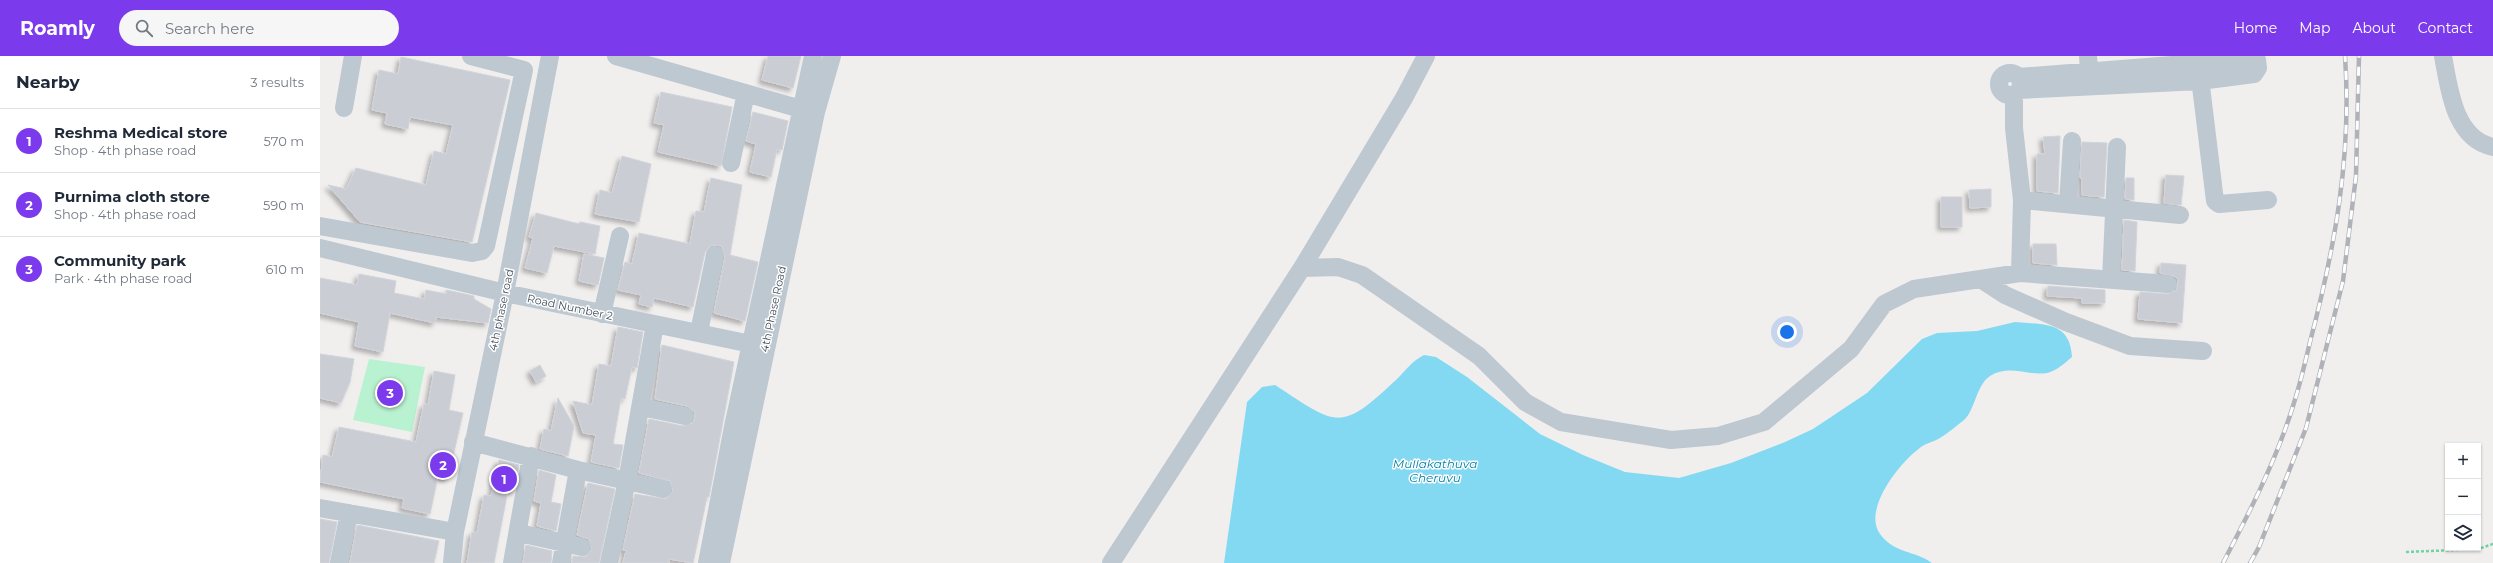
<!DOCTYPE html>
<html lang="en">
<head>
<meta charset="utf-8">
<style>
  :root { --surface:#fff; --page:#f6f6f7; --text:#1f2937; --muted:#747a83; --line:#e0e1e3; --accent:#7c3aed }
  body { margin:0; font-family:Montserrat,sans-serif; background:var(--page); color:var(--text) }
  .controls { position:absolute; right:12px; bottom:12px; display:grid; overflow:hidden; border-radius:0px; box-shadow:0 1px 3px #0004 }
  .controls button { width:36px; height:36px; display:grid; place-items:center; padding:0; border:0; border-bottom:1px solid var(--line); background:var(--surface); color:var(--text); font:20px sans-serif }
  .you { position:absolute; left:1467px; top:276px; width:14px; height:14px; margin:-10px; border:3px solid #fff; border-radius:50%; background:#1a73e8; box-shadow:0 0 0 6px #1a73e833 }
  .badge { display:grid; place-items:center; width:26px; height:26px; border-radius:50%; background:var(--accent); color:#fff; font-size:13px; font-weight:700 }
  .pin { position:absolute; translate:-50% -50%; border:2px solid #fff; box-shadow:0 1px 4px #0006 }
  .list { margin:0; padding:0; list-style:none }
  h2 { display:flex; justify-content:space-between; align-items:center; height:52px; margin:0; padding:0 16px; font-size:17px }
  h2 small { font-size:13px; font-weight:400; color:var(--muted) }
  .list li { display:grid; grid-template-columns:26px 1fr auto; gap:12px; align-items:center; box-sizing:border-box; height:64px; padding:0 16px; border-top:1px solid var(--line) }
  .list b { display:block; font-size:15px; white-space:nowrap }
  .list p { margin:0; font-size:13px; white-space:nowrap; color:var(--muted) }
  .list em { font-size:13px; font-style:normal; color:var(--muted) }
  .icon { flex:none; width:22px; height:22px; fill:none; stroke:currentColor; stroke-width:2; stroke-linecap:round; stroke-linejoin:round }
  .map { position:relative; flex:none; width:2173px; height:507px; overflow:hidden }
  header { display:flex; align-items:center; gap:24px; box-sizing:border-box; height:56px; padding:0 20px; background:var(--accent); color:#fff }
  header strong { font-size:19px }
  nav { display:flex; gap:22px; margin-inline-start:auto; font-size:14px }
  .search { width:280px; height:36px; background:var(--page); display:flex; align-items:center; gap:10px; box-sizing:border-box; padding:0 14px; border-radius:22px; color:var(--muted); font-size:15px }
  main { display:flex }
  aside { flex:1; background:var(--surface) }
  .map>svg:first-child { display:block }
  .green { fill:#b9f2d0 }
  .water { fill:#83d9f2 }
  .building { fill:#cacdd3; stroke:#d1d4da; filter:url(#shadow) }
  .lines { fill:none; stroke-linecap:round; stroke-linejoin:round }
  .path { stroke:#6ed2a2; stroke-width:2.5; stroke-dasharray:3 2; stroke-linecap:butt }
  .minor { stroke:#bdc8d1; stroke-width:18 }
  .rail-casing { stroke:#afb3b9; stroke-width:4.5 }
  .rail { stroke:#fff; stroke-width:3; stroke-dasharray:9; stroke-linecap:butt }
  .labels { text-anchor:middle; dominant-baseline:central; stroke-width:3; stroke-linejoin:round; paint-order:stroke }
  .street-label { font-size:11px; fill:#45515d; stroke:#fff }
  .water-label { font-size:12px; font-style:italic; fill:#047ea2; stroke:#fff }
</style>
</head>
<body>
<header>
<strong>Roamly</strong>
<div class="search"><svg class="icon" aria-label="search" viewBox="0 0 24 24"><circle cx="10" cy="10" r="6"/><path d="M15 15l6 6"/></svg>Search here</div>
<nav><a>Home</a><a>Map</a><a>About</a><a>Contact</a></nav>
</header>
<main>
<aside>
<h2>Nearby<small>3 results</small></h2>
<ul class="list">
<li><span class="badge">1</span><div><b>Reshma Medical store</b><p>Shop · 4th phase road</p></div><em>570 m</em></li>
<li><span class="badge">2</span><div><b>Purnima cloth store</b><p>Shop · 4th phase road</p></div><em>590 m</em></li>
<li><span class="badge">3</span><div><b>Community park</b><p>Park · 4th phase road</p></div><em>610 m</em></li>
</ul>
</aside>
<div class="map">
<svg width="2173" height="507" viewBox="0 0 2173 507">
  <defs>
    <filter id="shadow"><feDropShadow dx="-3.5" dy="3.5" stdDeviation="2" flood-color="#0004"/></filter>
  </defs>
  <rect width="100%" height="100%" fill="#f1eeee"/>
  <path class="green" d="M 49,303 L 105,311 L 92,376 L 33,364 Z"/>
  <path class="water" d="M 1695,266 C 1724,269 1750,265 1752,301 C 1745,307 1736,315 1727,317 C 1707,320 1689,308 1670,320 C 1656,329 1655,355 1644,364 C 1636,370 1628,377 1620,382 C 1614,386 1606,387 1601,391 C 1581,405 1542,453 1560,478 C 1575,498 1594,494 1612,507 L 904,507 L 927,346 L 942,331 L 955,329 C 1018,370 1020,377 1077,323 C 1086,314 1092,305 1104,299 L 1116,301 L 1147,321 L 1220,378 L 1263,399 L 1305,416 L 1359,422 L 1411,407 L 1465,386 L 1493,373 L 1547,337 L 1602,283 L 1617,277 L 1657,275 Z"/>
  <path class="building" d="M 448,0 L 481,0 L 473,32 L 442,24 Z
    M 81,1 L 190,24 L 152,186 L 40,166 L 8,129 L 26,133 L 36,112 L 106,129 L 114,95 L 126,98 L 133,69 L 90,61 L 88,73 L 65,68 L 67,57 L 52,54 L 59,14 L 78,18 Z
    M 341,36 L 412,51 L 401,110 L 338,96 L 344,69 L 334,67 Z
    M 433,56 L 468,65 L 462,94 L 457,93 L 451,121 L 430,116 L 436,88 L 426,85 Z
    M 1740,80 L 1738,137 L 1717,135 L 1717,98 L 1725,98 L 1723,81 Z
    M 1762,86 L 1787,87 L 1784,141 L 1762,139 L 1762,122 L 1760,122 Z
    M 302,100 L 331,108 L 319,166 L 275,158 L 280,134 L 292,137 Z
    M 1846,119 L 1864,120 L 1861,149 L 1844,147 Z
    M 391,122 L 422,129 L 410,199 L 438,206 L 425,265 L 394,257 L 405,201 L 402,191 L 398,189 L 391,189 L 385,196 L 373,251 L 334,242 L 332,251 L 319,248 L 321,239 L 298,234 L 305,206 L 312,208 L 319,177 L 370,188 L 376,155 L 384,156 Z
    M 1806,122 L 1814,122 L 1814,144 L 1805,143 Z
    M 1671,133 L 1671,151 L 1650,152 L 1649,134 Z
    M 1621,141 L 1642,141 L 1642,171 L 1621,171 Z
    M 216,157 L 259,168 L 260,166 L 280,170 L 275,198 L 234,190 L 227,217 L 205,212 L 213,182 L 209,181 Z
    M 1804,164 L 1817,166 L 1815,215 L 1802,214 Z
    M 1713,188 L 1736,188 L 1737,209 L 1713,207 Z
    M 264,198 L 284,202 L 278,229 L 259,225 Z
    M 1841,207 L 1866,209 L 1862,267 L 1818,263 L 1820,236 L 1848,238 L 1857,234 L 1858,224 L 1854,220 L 1840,217 Z
    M 39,218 L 76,225 L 74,237 L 104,243 L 106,234 L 126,238 L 126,234 L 131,235 L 154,240 L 154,243 L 171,253 L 168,267 L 116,261 L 115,267 L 70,257 L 63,296 L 35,290 L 39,266 L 0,257 L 0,222 L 37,229 Z
    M 1728,230 L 1785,234 L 1785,247 L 1762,247 L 1762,242 L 1727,240 Z
    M 298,271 L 323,276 L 317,312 L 312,311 L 305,343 L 301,342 L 293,388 L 303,389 L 299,412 L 271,406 L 276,379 L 263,377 L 253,345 L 272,349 L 279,308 L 291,310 Z
    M 342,289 L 414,306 L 389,441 L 387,441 L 373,507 L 349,503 L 349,507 L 303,507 L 306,495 L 303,494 L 315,438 L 346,443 L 353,435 L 350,425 L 319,417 L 329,363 L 363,370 L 373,367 L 375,362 L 375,356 L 367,350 L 335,343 Z
    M 0,298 L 34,303 L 30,326 L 21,347 L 0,342 Z
    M 220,309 L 226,320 L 216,326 L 210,315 Z
    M 114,315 L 135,319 L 129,354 L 143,357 L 128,422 L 118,420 L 110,458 L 82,452 L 84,443 L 0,426 L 3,399 L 12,401 L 19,371 L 96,386 L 104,348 L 108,349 Z
    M 238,342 L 254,370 L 248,400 L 220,393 L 224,373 L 231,375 Z
    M 179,404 L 199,409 L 194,435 L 188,434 L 174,507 L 147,507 L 152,476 L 157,477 L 164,439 L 171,440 Z
    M 219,414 L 236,419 L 231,446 L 241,448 L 236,475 L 217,470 L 221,447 L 214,445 Z
    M 268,427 L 295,433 L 279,507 L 252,507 L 253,500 L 266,501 L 272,493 L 269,483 L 257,479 Z
    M 0,463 L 17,466 L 9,507 L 0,507 Z
    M 37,469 L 119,485 L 114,507 L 30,507 Z
    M 206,489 L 232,495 L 231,507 L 203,507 Z"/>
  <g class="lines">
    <path class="path" d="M 2086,496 L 2158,493 L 2173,488"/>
    <path class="minor" d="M 296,0 L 481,53
      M 1768,0 L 1770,28
      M 2123,0 C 2129,32 2134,83 2173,91
      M 1879,14 L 1895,145 L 1899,148 L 1948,144
      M1679 28a11 11 0 1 1 22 0a11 11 0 1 1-22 0Z
      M 1699,21 L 1928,3 L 1937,4 L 1938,12 L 1934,18 L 1880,25 L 1699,34
      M 1694,39 L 1694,72 L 1702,144
      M 24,52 L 33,0
      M 411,107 L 426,37
      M 1748,148 L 1752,85
      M 0,170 L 152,197 L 162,195 L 166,190 L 204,14 L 151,0
      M 0,192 L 185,237 L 431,288
      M 982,212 L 1018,211 L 1042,219 L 1159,300 L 1205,346 L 1241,366 L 1351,384 L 1398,380 L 1444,366 L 1531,293 L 1564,248 L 1594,233 L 1700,217 L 1848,228
      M 1700,217 L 1702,144 L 1860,159
      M 1662,224 L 1685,239 L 1746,266 L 1810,290 L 1883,295
      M 1791,224 L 1797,91
      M 282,258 L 300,180
      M 379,276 L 395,199
      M 321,351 L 365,360
      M 153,386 L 258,414 L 343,433
      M 0,452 L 135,476
      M 199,477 L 262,491
      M 19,507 L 29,457
      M 132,507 L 135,476 L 185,237 L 230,0
      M 192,507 L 211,400
      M 241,507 L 258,414
      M 289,507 L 307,425 L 335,268
      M 387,507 L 413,371 L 493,0
      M 401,507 L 496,56 L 512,0
      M 791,507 L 982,212 L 1084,42 L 1106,0"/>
    <defs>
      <path id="rail" d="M 1903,507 C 1929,457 1956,405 1973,350 C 1980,329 1985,307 1990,286 C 2015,191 2032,99 2025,0
        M 1930,507 L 1939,491 L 1986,372 L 2023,225 L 2036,120 L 2039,0"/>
    </defs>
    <use href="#rail" class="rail-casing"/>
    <use href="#rail" class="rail"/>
  </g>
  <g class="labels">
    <g class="street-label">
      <text transform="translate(250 251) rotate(12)">Road Number 2</text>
      <text transform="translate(453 253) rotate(-78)">4th Phase Road</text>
      <text transform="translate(181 254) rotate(-78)">4th phase road</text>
    </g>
    <g class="water-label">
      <text x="1115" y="407">Mullakathuva<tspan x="1115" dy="14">Cheruvu</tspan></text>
    </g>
  </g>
</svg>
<div class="controls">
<button>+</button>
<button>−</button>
<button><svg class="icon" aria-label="layers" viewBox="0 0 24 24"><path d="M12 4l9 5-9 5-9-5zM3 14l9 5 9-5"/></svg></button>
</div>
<div class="you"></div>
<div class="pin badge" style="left:184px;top:423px">1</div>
<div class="pin badge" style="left:123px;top:409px">2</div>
<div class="pin badge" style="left:70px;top:337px">3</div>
</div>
</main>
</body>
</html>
